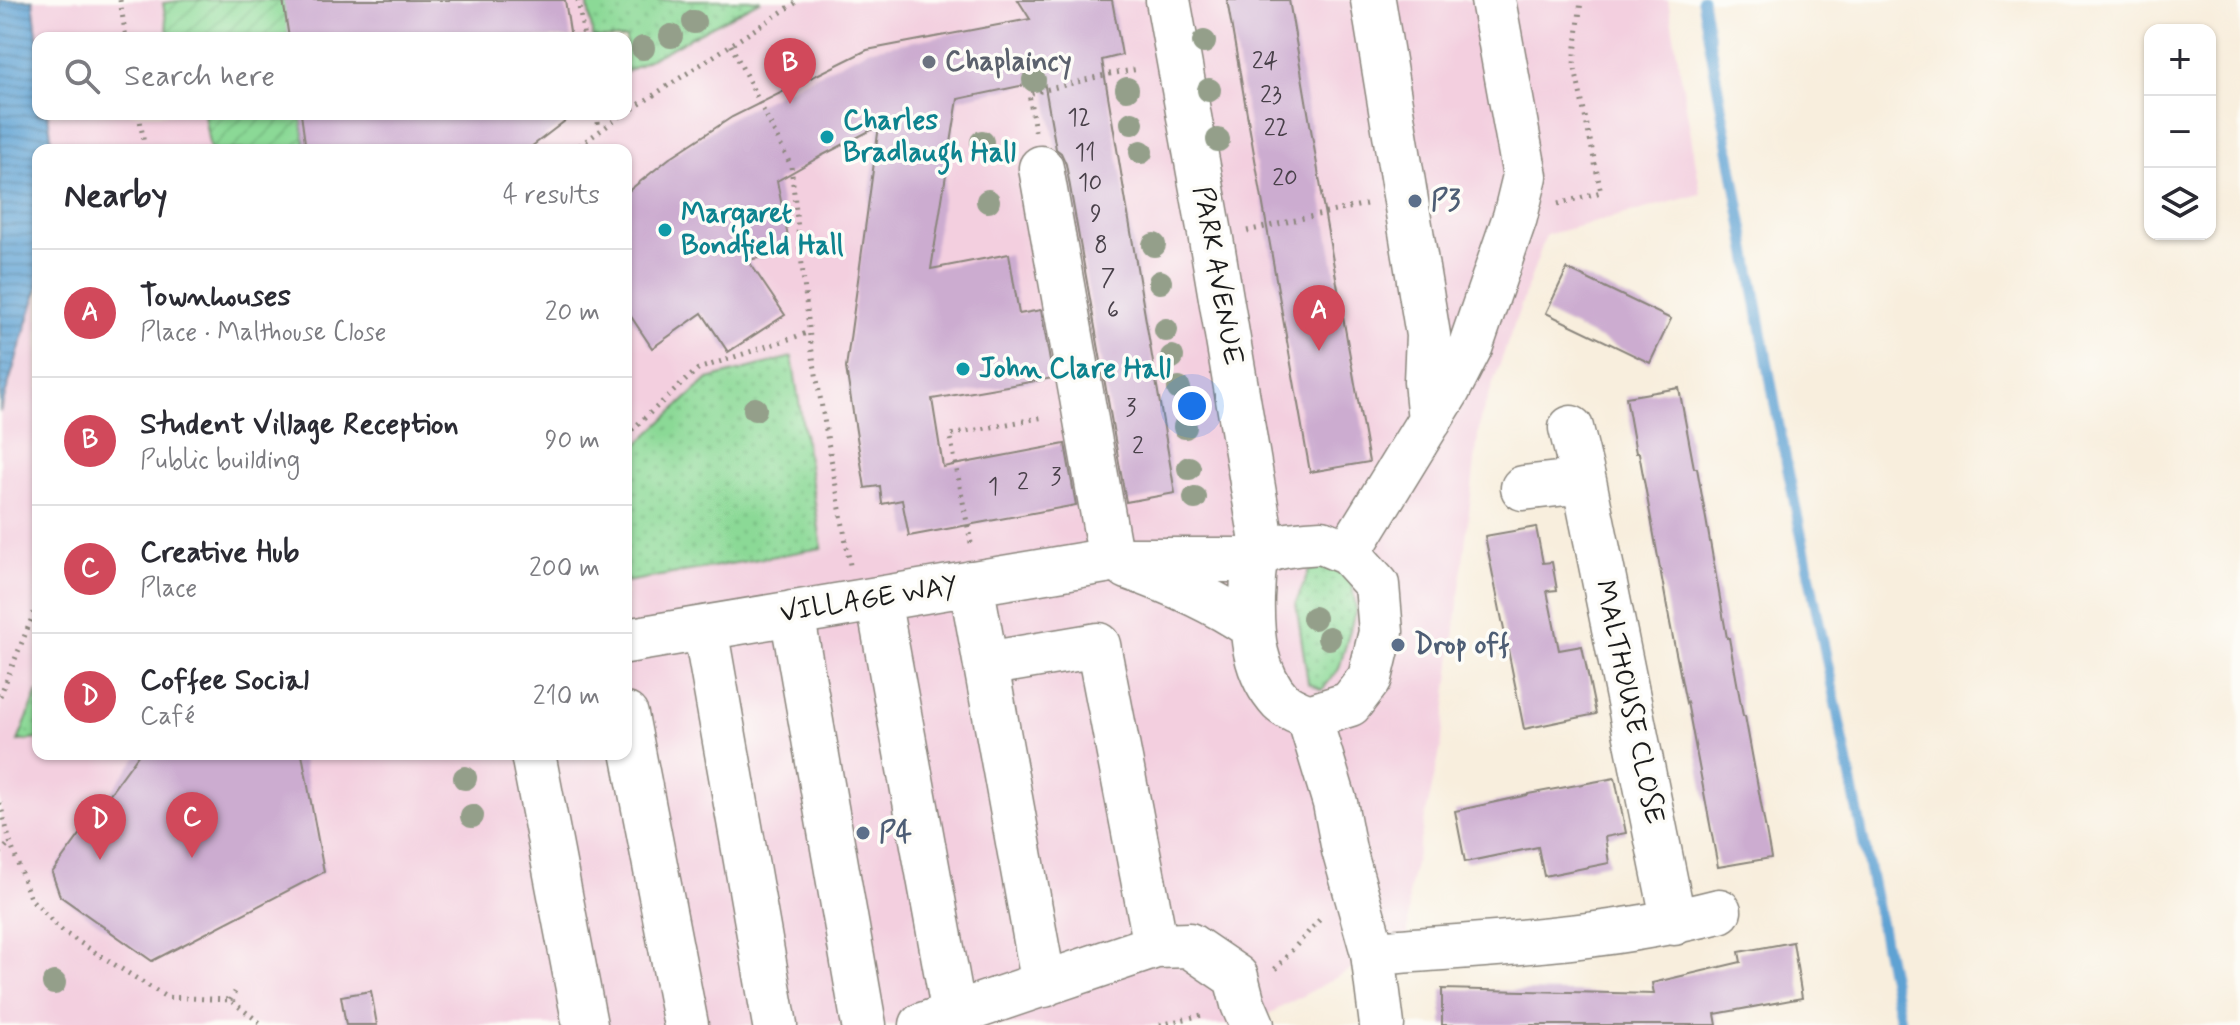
<!DOCTYPE html>
<html lang="en">
<head>
<meta charset="utf-8">
<style>
  :root { --surface:#fff; --page:#f2f2f3; --text:#2b2b33; --muted:#7c7c81; --line:#e1e1e2; --accent:#d1495b }
  body { margin:0; font-family:Mynerve,sans-serif; background:var(--page); color:var(--text) }
  .controls { position:absolute; right:24px; top:24px; display:grid; overflow:hidden; border-radius:16px; box-shadow:0 2px 6px #0004 }
  .controls button { width:72px; height:72px; display:grid; place-items:center; padding:0; border:0; border-bottom:2px solid var(--line); background:var(--surface); color:var(--text); font:40px sans-serif }
  .you { position:absolute; left:1192px; top:406px; width:28px; height:28px; margin:-20px; border:6px solid #fff; border-radius:50%; background:#1a73e8; box-shadow:0 0 0 12px #1a73e833 }
  .badge { display:grid; place-items:center; width:52px; height:52px; border-radius:50%; background:var(--accent); color:#fff; font-size:26px; font-weight:700 }
  .pin { position:absolute; translate:-50% -66px; filter:drop-shadow(0 2px 4px #0008) }
  .pin::after { content:''; position:absolute; top:42px; width:28px; height:24px; background:inherit; clip-path:polygon(0 0,100% 0,50% 100%) }
  .list { margin:0; padding:0; list-style:none }
  h2 { display:flex; justify-content:space-between; align-items:center; height:104px; margin:0; padding:0 32px; font-size:34px }
  h2 small { font-size:26px; font-weight:400; color:var(--muted) }
  .list li { display:grid; grid-template-columns:52px 1fr auto; gap:24px; align-items:center; box-sizing:border-box; height:128px; padding:0 32px; border-top:2px solid var(--line) }
  .list b { display:block; font-size:30px; white-space:nowrap }
  .list p { margin:0; font-size:26px; white-space:nowrap; color:var(--muted) }
  .list em { font-size:26px; font-style:normal; color:var(--muted) }
  .icon { flex:none; width:44px; height:44px; fill:none; stroke:currentColor; stroke-width:2; stroke-linecap:round; stroke-linejoin:round }
  .map { position:relative; flex:none; width:2240px; height:1025px; overflow:hidden }
  .search { position:absolute; background:var(--surface); box-shadow:0 2px 6px #0004; left:32px; top:32px; width:600px; height:88px; display:flex; align-items:center; gap:20px; box-sizing:border-box; padding:0 28px; border-radius:16px; color:var(--muted); font-size:30px }
  .panel { position:absolute; background:var(--surface); box-shadow:0 2px 6px #0004; left:32px; top:144px; width:600px; height:616px; border-radius:16px }
  .map>svg:first-child { display:block }
  .built { fill:#f3cfdf }
  .grass { fill:url(#grass-dots); stroke:#547a59; stroke-width:2 }
  .garden { fill:url(#garden-furrows); stroke:#547a59; stroke-width:2 }
  .water { fill:url(#water-rules); stroke:#3d5f78; stroke-width:2 }
  .lines { fill:none; stroke-linecap:round; stroke-linejoin:round }
  .stream { stroke:#5ea2d3; stroke-width:11 }
  .building { fill:#ccacd0 }
  .minor-casing { stroke:#8a857c; stroke-width:47 }
  .path { stroke:#8a857c; stroke-width:5; stroke-dasharray:2 6; stroke-linecap:butt }
  .minor { stroke:#fff; stroke-width:44 }
  .tree { fill:#949f8a }
  .worship-dot { fill:#6b7280; stroke:#fdfcf7; stroke-width:3 }
  .culture-dot { fill:#0f9aa8; stroke:#fdfcf7; stroke-width:3 }
  .service-dot { fill:#5c6f8a; stroke:#fdfcf7; stroke-width:3 }
  .labels { text-anchor:middle; dominant-baseline:central; stroke-width:7; stroke-linejoin:round; paint-order:stroke }
  .number-label { font-size:24px; fill:#484049 }
  .worship-label { font-size:28px; font-weight:bold; fill:#5b616d; stroke:#fdfcf7; text-anchor:start }
  .culture-label { font-size:28px; font-weight:bold; fill:#0d838f; stroke:#fdfcf7; text-anchor:start }
  .service-label { font-size:28px; font-weight:bold; fill:#4e5e75; stroke:#fdfcf7; text-anchor:start }
  .street-label { font-size:28px; fill:#1c1c1c; stroke:#fdfcf7 }
</style>
</head>
<body>
<div class="map">
<svg width="2240" height="1025" viewBox="0 0 2240 1025">
  <defs>
    <pattern id="grass-dots" width="8" height="8" patternUnits="userSpaceOnUse" patternTransform="scale(2)"><rect width="8" height="8" fill="#8bd996"/><path d="M2 2h.1M6 6h.1" fill="none" stroke="#77ba81" stroke-width="1.8" stroke-linecap="round"/></pattern>
    <pattern id="garden-furrows" width="10" height="10" patternUnits="userSpaceOnUse" patternTransform="scale(2)"><rect width="10" height="10" fill="#8bd996"/><path d="M-1 1l2-2M0 10L10 0M9 11l2-2" fill="none" stroke="#77ba81"/></pattern>
    <pattern id="water-rules" width="6" height="5" patternUnits="userSpaceOnUse" patternTransform="scale(2)"><rect width="6" height="5" fill="#5ea2d3"/><path d="M0 2.5h6" fill="none" stroke="#4d83aa"/></pattern>
  </defs>
  <rect width="100%" height="100%" fill="#fdfcf7"/>
  <filter id="ink" filterUnits="userSpaceOnUse"><feTurbulence type="fractalNoise" baseFrequency=".0125" numOctaves="2"/><feDisplacementMap in="SourceGraphic" scale="16" xChannelSelector="R" yChannelSelector="G"/><feConvolveMatrix kernelMatrix="1 2 1 2 8 2 1 2 1" color-interpolation-filters="sRGB"/></filter>
  <filter id="wash" filterUnits="userSpaceOnUse"><feTurbulence type="fractalNoise" baseFrequency=".006" numOctaves="4" result="noise"/><feDisplacementMap in="SourceGraphic" scale="32" xChannelSelector="R" yChannelSelector="G"/><feGaussianBlur stdDeviation="1.8" result="paint"/><feColorMatrix in="noise" values="0 0 0 0 0 0 0 0 0 0 0 0 0 0 0 0 0 1.4 0 .05"/><feComposite in="paint" operator="in"/></filter>
  <g filter="url(#wash)">
    <rect width="100%" height="100%" fill="#f8eedd"/>
    <path class="built" d="M 33,0 L 1668,0 L 1701,194 L 1546,235 L 1480,420 L 1441,747 L 1409,890 L 1408,939 L 1248,1025 L 0,1025 L 0,412 L 38,288 L 38,754 L 626,754 L 626,150 L 53,150 L 48,114 L 626,114 L 626,38 L 38,38 L 38,43 Z"/>
    <path class="grass" d="M 587,0 L 761,0 L 626,72 L 626,38 L 593,38 Z
      M 792,357 L 822,548 L 626,582 L 626,455 L 708,379 Z
      M 1334,566 L 1351,579 L 1356,609 L 1339,669 L 1322,690 L 1308,683 L 1296,603 L 1309,570 Z
      M 38,691 L 38,739 L 18,741 Z"/>
    <path class="garden" d="M 185,0 L 311,0 L 289,38 L 169,38 L 163,3 Z
      M 204,114 L 301,114 L 306,150 L 210,150 Z"/>
    <path class="water" d="M 0,0 L 33,0 L 38,43 L 38,114 L 48,114 L 53,150 L 38,150 L 38,288 L 0,412 Z"/>
    <g class="lines">
      <path class="stream" d="M 1702,0 L 1778,421 L 1901,1025"/>
    </g>
    <g id="blocks">
      <path class="building" d="M 283,0 L 565,0 L 571,38 L 289,38 Z
        M 1018,0 L 1112,0 L 1122,55 L 1102,60 L 1175,493 L 1126,502 L 1066,164 L 1061,153 L 1056,149 L 1044,81 L 958,99 L 931,269 L 1009,254 L 1019,314 L 1041,310 L 1053,378 L 932,399 L 943,467 L 1065,444 L 1076,505 L 909,536 L 902,500 L 882,504 L 880,486 L 865,488 L 846,368 L 879,126 L 823,155 L 777,181 L 791,252 L 748,260 L 785,315 L 728,352 L 702,313 L 652,348 L 626,309 L 626,193 L 671,157 L 732,117 L 867,50 L 1030,19 Z
        M 1227,0 L 1289,0 L 1322,194 L 1321,194 L 1369,462 L 1310,472 Z
        M 301,114 L 574,114 L 527,150 L 306,150 Z
        M 1567,269 L 1671,319 L 1650,363 L 1546,313 Z
        M 1679,388 L 1694,468 L 1697,468 L 1727,638 L 1729,638 L 1743,716 L 1745,716 L 1771,858 L 1718,867 L 1687,702 L 1686,703 L 1670,623 L 1639,453 L 1636,453 L 1626,397 Z
        M 1536,527 L 1543,563 L 1552,562 L 1557,590 L 1547,591 L 1559,650 L 1582,646 L 1596,714 L 1524,729 L 1485,536 Z
        M 139,754 L 302,754 L 324,872 L 152,961 L 60,896 L 52,873 Z
        M 1615,778 L 1626,833 L 1605,837 L 1609,863 L 1544,876 L 1538,847 L 1465,862 L 1455,811 L 1528,795 L 1528,794 Z
        M 1793,942 L 1802,998 L 1715,1014 L 1717,1025 L 1442,1025 L 1442,989 L 1654,994 L 1652,983 L 1741,962 L 1739,952 Z
        M 371,991 L 377,1025 L 346,1025 L 341,996 Z"/>
    </g>
  </g>
  <g filter="url(#ink)">
    <use href="#blocks" fill-opacity="0" stroke="#8a857c" stroke-width="2"/>
    <g class="lines">
      <defs>
        <path id="minor" d="M 1168,0 L 1211,239 L 1264,553
          M 1373,0 L 1428,335 L 1426,381 L 1430,420
          M 1041,168 L 1111,560
          M 1571,428 L 1584,481 L 1674,923
          M 1523,488 L 1584,481
          M 1322,542 L 1348,553 L 1377,585 L 1381,632 L 1370,678 L 1350,704 L 1309,717 C 1300,713 1288,709 1281,702 C 1254,673 1251,634 1252,596 C 1253,587 1252,568 1257,559 C 1266,544 1306,543 1322,542 Z
          M 1348,553 L 1448,390 L 1471,345 L 1515,217 L 1525,176 L 1493,0
          M 1128,567 C 1171,582 1214,601 1251,626
          M 971,583 L 1044,985
          M 878,599 L 954,1014
          M 792,613 L 864,1025
          M 705,628 L 775,1025
          M 626,641 L 1111,560 L 1257,560
          M 986,664 L 1098,645 L 1156,946
          M 626,715 L 686,1025
          M 1309,717 L 1335,803 L 1344,850 L 1373,953 L 1382,1025
          M 533,754 L 585,1025
          M 1373,953 C 1489,944 1606,940 1719,911
          M 922,1025 L 1156,946 L 1189,945 L 1236,977 L 1243,1004 L 1252,1025"/>
      </defs>
      <use href="#minor" class="minor-casing"/>
      <path class="path" d="M 120,0 L 126,38
        M 578,0 L 584,38
        M 731,45 L 791,166 L 811,346 L 850,565
        M 626,113 L 800,0
        M 139,114 L 145,150
        M 597,114 L 599,130
        M 1035,131 L 1029,94 L 1109,74 L 1139,69
        M 573,150 L 624,114
        M 1558,204 L 1601,192 L 1574,64 L 1581,0
        M 1247,231 L 1366,204
        M 626,435 L 698,369 L 810,332
        M 971,543 L 950,435 L 1044,417
        M 0,696 L 38,603
        M 0,803 L 10,842 L 30,898 L 63,932 L 166,997 L 230,1000 L 263,1025
        M 0,853 L 10,842
        M 1275,969 L 1322,917
        M 230,1000 L 235,992
        M 1160,1025 L 1206,1014"/>
      <use href="#minor" class="minor"/>
    </g>
    <g class="tree">
      <circle cx="694" cy="22" r="12"/>
      <circle cx="671" cy="36" r="12"/>
      <circle cx="1204" cy="42" r="12"/>
      <circle cx="643" cy="48" r="12"/>
      <circle cx="1034" cy="80" r="12"/>
      <circle cx="1127" cy="89" r="12"/>
      <circle cx="1209" cy="90" r="12"/>
      <circle cx="1132" cy="123" r="12"/>
      <circle cx="1218" cy="140" r="12"/>
      <circle cx="982" cy="142" r="12"/>
      <circle cx="1141" cy="152" r="12"/>
      <circle cx="988" cy="201" r="12"/>
      <circle cx="1154" cy="245" r="12"/>
      <circle cx="1160" cy="282" r="12"/>
      <circle cx="1166" cy="330" r="12"/>
      <circle cx="1172" cy="357" r="12"/>
      <circle cx="1179" cy="389" r="12"/>
      <circle cx="755" cy="409" r="12"/>
      <circle cx="1185" cy="427" r="12"/>
      <circle cx="1189" cy="468" r="12"/>
      <circle cx="1195" cy="498" r="12"/>
      <circle cx="1314" cy="618" r="12"/>
      <circle cx="1329" cy="638" r="12"/>
      <circle cx="465" cy="778" r="12"/>
      <circle cx="472" cy="816" r="12"/>
      <circle cx="54" cy="983" r="12"/>
    </g>
  </g>
  <circle class="worship-dot" cx="929" cy="62" r="8"/>
  <g class="culture-dot">
    <circle cx="827" cy="137" r="8"/>
    <circle cx="665" cy="230" r="8"/>
    <circle cx="963" cy="369" r="8"/>
  </g>
  <g class="service-dot">
    <circle cx="1415" cy="201" r="8"/>
    <circle cx="1398" cy="645" r="8"/>
    <circle cx="863" cy="833" r="8"/>
  </g>
  <g class="labels">
    <g class="number-label">
      <text x="1265" y="61">24</text>
      <text x="1271" y="95">23</text>
      <text x="1079" y="118">12</text>
      <text x="1276" y="128">22</text>
      <text x="1085" y="153">11</text>
      <text x="1285" y="178">20</text>
      <text x="1090" y="183">10</text>
      <text x="1096" y="214">9</text>
      <text x="1101" y="245">8</text>
      <text x="1108" y="278">7</text>
      <text x="1113" y="310">6</text>
      <text x="1131" y="408">3</text>
      <text x="1138" y="446">2</text>
      <text x="1056" y="477">3</text>
      <text x="1023" y="482">2</text>
      <text x="993" y="487">1</text>
    </g>
    <g class="worship-label">
      <text x="945" y="62">Chaplaincy</text>
    </g>
    <g class="culture-label">
      <text x="843" y="121">Charles<tspan x="843" dy="32">Bradlaugh Hall</tspan></text>
      <text x="681" y="214">Margaret<tspan x="681" dy="32">Bondfield Hall</tspan></text>
      <text x="979" y="369">John Clare Hall</text>
    </g>
    <g class="service-label">
      <text x="1431" y="201">P3</text>
      <text x="1414" y="645">Drop off</text>
      <text x="879" y="833">P4</text>
    </g>
    <g class="street-label">
      <text transform="translate(1217 276) rotate(80)">PARK AVENUE</text>
      <text transform="translate(869 600) rotate(-9)">VILLAGE WAY</text>
      <text transform="translate(1629 702) rotate(78)">MALTHOUSE CLOSE</text>
    </g>
  </g>
</svg>
<div class="controls">
<button>+</button>
<button>−</button>
<button><svg class="icon" aria-label="layers" viewBox="0 0 24 24"><path d="M12 4l9 5-9 5-9-5zM3 14l9 5 9-5"/></svg></button>
</div>
<div class="you"></div>
<div class="pin badge" style="left:1319px;top:351px">A</div>
<div class="pin badge" style="left:790px;top:104px">B</div>
<div class="pin badge" style="left:192px;top:858px">C</div>
<div class="pin badge" style="left:100px;top:860px">D</div>
<div class="search"><svg class="icon" aria-label="search" viewBox="0 0 24 24"><circle cx="10" cy="10" r="6"/><path d="M15 15l6 6"/></svg>Search here</div>
<section class="panel">
<h2>Nearby<small>4 results</small></h2>
<ul class="list">
<li><span class="badge">A</span><div><b>Townhouses</b><p>Place · Malthouse Close</p></div><em>20 m</em></li>
<li><span class="badge">B</span><div><b>Student Village Reception</b><p>Public building</p></div><em>90 m</em></li>
<li><span class="badge">C</span><div><b>Creative Hub</b><p>Place</p></div><em>200 m</em></li>
<li><span class="badge">D</span><div><b>Coffee Social</b><p>Café</p></div><em>210 m</em></li>
</ul>
</section>
</div>
</body>
</html>
